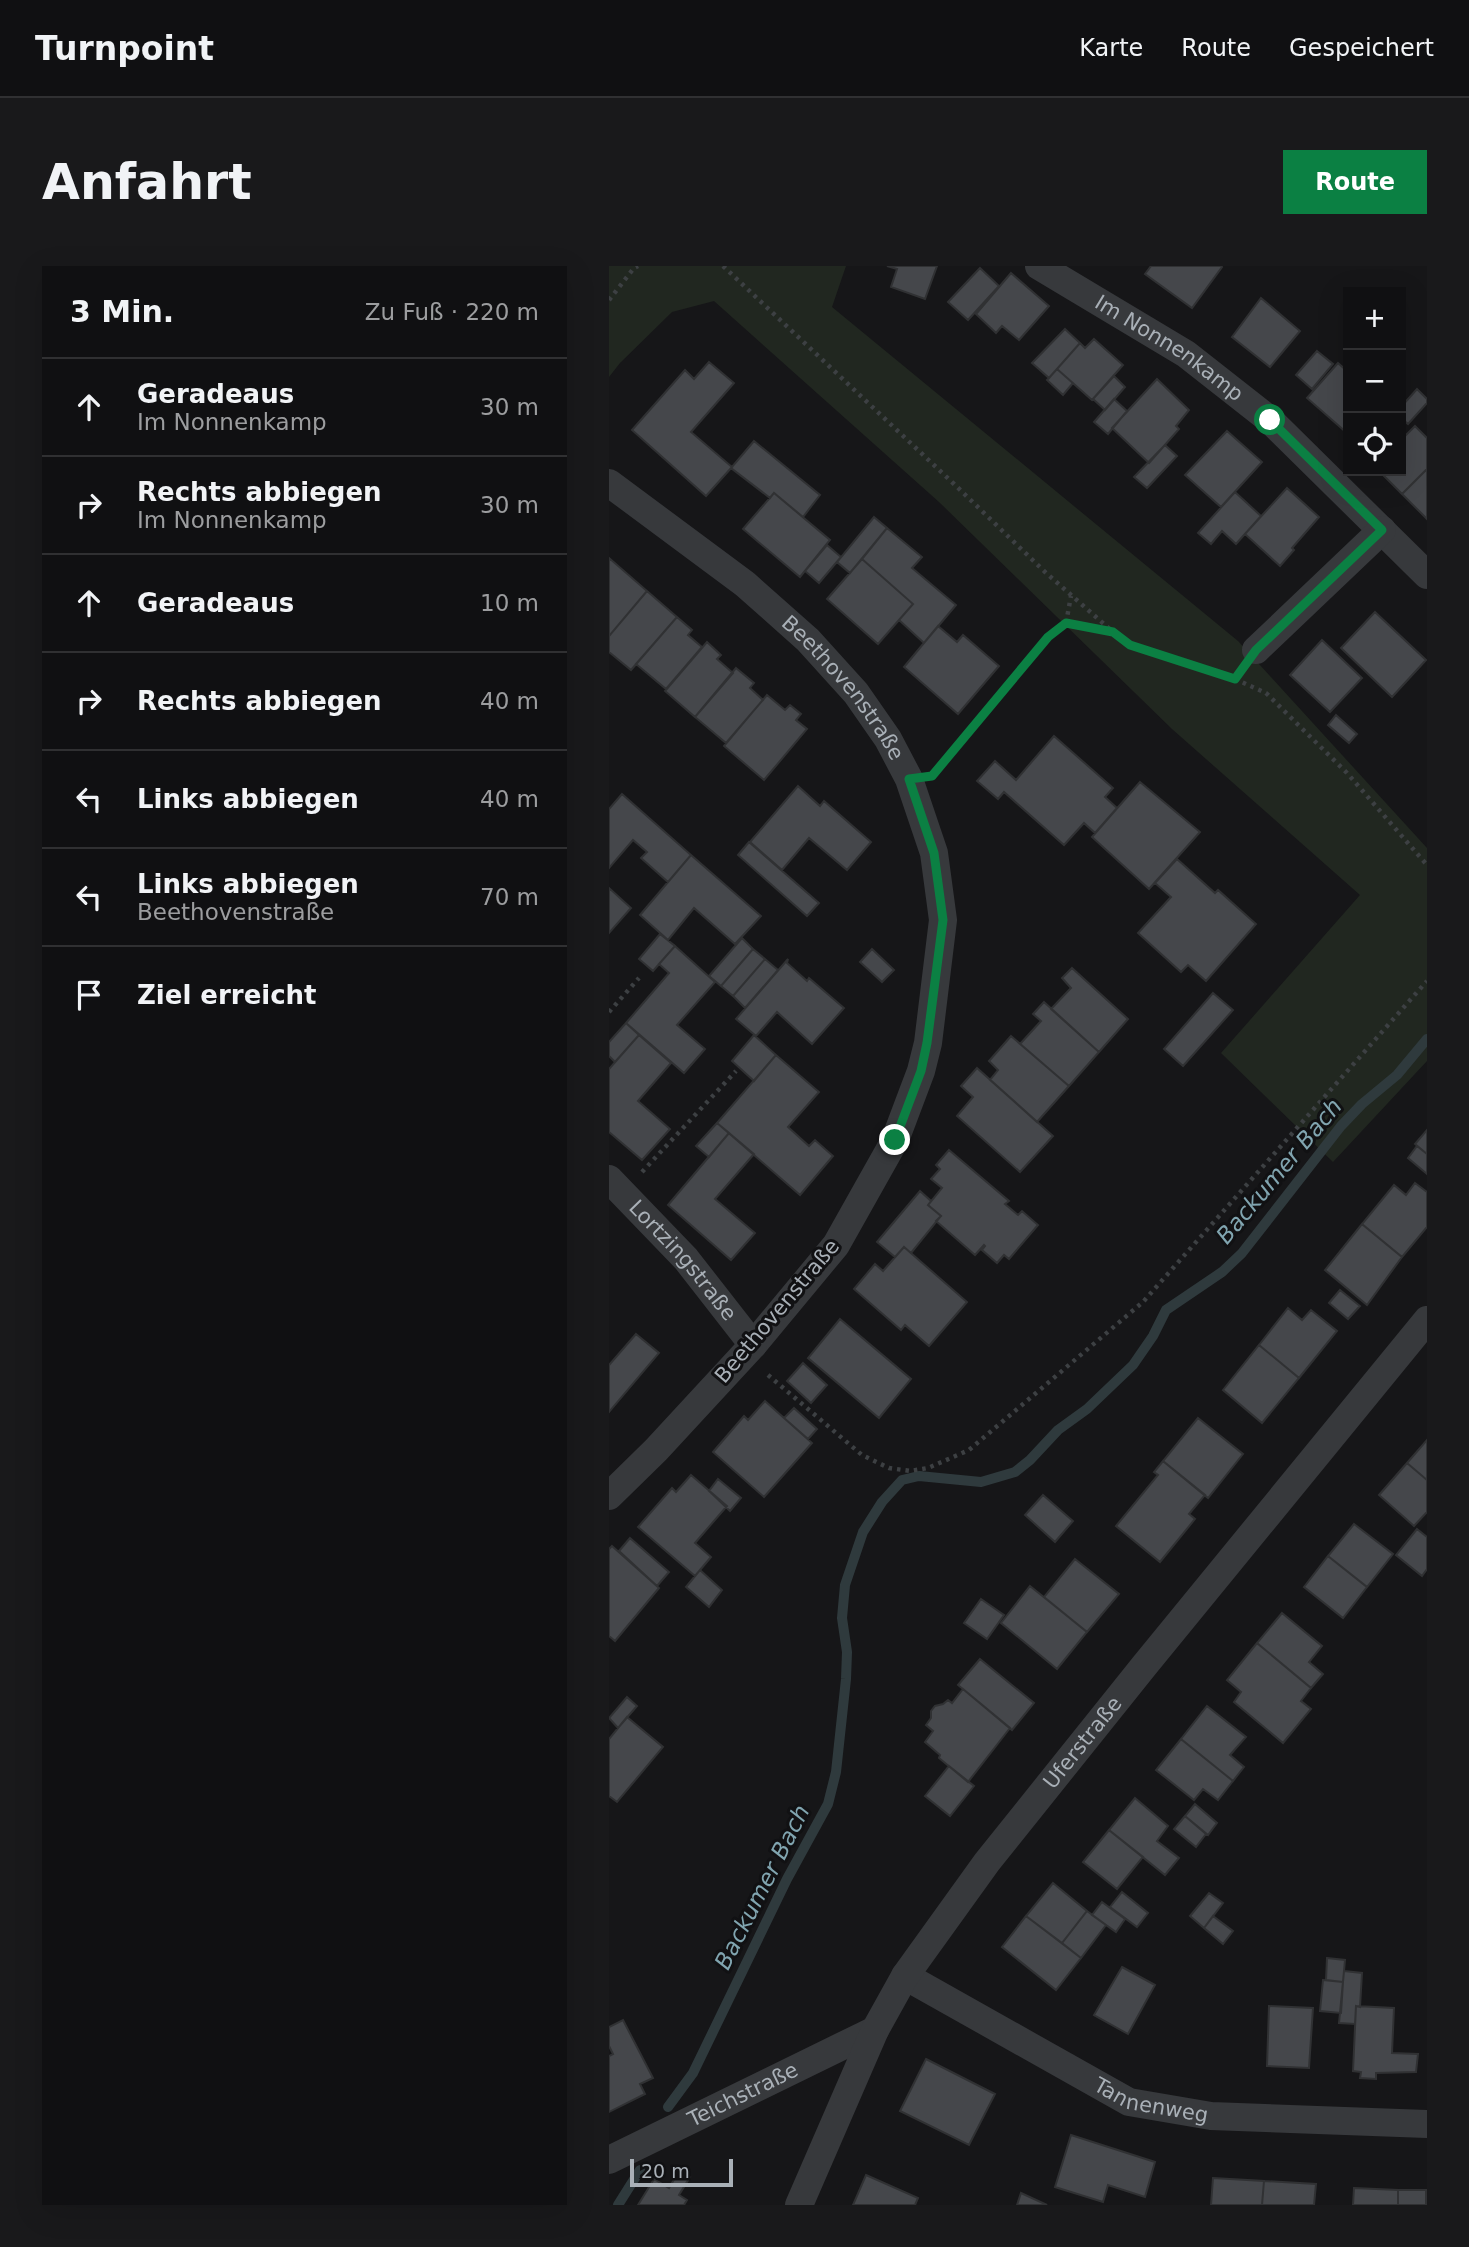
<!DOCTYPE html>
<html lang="de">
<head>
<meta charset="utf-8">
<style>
  :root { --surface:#101012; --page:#19191b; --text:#f1f3f6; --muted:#9c9d9f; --line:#303032; --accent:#0b8043 }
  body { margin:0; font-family:"DejaVu Sans",sans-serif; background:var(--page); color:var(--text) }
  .controls { position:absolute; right:21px; top:21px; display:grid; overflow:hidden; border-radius:0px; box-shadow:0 7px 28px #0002 }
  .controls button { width:63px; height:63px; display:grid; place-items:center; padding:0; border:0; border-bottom:2px solid var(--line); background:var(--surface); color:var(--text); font:35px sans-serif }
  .scale { position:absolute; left:21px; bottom:18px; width:103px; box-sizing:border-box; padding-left:7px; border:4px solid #a9b0b7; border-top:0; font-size:19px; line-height:24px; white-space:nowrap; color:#a9b0b7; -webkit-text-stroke:5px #111113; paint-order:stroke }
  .stop { position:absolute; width:21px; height:21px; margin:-16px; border:5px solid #0b8043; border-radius:50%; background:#fff }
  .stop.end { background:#0b8043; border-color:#fff; box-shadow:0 2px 7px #0008 }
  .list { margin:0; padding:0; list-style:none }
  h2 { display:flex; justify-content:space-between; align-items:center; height:91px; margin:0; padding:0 28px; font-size:30px }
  h2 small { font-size:23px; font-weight:400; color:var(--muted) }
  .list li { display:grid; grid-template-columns:46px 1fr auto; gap:21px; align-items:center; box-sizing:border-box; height:98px; padding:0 28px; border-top:2px solid var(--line) }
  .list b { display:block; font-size:26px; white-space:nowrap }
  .list p { margin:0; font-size:23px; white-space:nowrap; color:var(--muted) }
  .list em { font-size:23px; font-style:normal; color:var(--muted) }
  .icon { flex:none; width:38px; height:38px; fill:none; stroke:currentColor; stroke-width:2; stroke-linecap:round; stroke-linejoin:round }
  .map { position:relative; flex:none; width:818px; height:1939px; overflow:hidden; border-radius:0px }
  header { display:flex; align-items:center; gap:42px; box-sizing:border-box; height:98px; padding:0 35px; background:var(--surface); border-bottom:2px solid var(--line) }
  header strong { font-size:33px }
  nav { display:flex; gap:38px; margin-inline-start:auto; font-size:24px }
  .intro { display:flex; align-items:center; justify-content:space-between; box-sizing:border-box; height:168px; padding:0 42px }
  h1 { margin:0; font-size:49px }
  .button { padding:18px 32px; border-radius:0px; background:var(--accent); color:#fff; font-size:24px; font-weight:700 }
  main { display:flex; gap:42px; padding:0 42px }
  aside { flex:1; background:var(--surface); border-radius:0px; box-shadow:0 7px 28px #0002 }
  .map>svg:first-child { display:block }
  .green { fill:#212720 }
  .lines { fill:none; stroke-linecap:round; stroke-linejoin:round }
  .stream { stroke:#2f3a3d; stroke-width:10 }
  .building { fill:#45474b; stroke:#303133; stroke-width:2 }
  .path { stroke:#3d4043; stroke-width:4.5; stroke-dasharray:3.5 5; stroke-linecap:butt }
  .minor { stroke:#37393c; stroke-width:28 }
  .route { stroke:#0b8043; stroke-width:9 }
  .labels { text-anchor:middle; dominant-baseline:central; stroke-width:6; stroke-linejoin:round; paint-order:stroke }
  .street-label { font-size:21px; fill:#a9b0b7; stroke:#111113 }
  .water-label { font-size:23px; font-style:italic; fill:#81a5b0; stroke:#111113 }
</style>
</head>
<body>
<header>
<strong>Turnpoint</strong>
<nav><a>Karte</a><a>Route</a><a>Gespeichert</a></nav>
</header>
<div class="intro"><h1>Anfahrt</h1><a class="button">Route</a></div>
<main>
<aside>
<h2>3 Min.<small>Zu Fuß · 220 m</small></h2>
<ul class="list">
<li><svg class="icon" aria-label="ahead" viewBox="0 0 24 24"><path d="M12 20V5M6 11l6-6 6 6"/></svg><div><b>Geradeaus</b><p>Im Nonnenkamp</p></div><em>30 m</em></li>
<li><svg class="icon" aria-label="right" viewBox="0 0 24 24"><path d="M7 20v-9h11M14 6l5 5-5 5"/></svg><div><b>Rechts abbiegen</b><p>Im Nonnenkamp</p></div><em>30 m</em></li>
<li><svg class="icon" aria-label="ahead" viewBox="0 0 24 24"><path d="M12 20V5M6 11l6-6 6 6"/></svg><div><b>Geradeaus</b></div><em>10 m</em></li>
<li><svg class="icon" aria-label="right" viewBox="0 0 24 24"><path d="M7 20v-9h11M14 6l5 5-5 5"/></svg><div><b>Rechts abbiegen</b></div><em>40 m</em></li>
<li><svg class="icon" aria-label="left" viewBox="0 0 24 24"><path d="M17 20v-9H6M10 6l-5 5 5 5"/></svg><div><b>Links abbiegen</b></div><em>40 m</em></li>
<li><svg class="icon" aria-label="left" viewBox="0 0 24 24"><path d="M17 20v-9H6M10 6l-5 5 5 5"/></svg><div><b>Links abbiegen</b><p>Beethovenstraße</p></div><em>70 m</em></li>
<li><svg class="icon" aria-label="arrive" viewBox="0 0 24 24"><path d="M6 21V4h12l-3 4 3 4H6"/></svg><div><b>Ziel erreicht</b></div></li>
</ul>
</aside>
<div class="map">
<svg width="818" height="1939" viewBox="0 0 818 1939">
  <rect width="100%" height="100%" fill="#161618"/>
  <path class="green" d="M 0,0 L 237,0 L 223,41 L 629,375 L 818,582 L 818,795 L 724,896 L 612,787 L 751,629 L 563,463 L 330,236 L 105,35 L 63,46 L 11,97 L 0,111 Z"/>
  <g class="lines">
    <path class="stream" d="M 59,1841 L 84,1807 L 178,1613 L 219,1538 L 227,1506 L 237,1413 L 238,1386 L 233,1352 L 236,1319 L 254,1266 L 273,1236 L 293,1214 L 310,1210 L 372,1216 L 406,1206 L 421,1194 L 449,1164 L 478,1143 L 524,1099 L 544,1070 L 557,1044 L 613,1006 L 633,987 L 732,860 L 753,838 L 788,809 L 818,773
      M 9,1939 L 31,1904"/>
  </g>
  <path class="building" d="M 278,0 L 328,0 L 316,33 L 282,21 L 288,3 Z
    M 542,0 L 612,0 L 613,1 L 583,42 L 536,8 Z
    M 371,2 L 390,20 L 359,54 L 339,36 Z
    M 402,7 L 440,40 L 410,74 L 393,60 L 387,67 L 367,48 Z
    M 652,32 L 691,65 L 661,101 L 623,71 Z
    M 456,63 L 471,77 L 440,112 L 423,97 Z
    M 485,73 L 514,99 L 483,134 L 448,103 L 471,77 L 476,82 Z
    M 708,85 L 724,98 L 703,123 L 687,109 Z
    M 100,96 L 125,117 L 82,166 L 123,201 L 97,230 L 23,164 L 76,104 L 85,113 Z
    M 729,97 L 739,106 L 738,167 L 698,132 Z
    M 448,103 L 464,117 L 454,129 L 438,114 Z
    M 505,110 L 516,121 L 496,144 L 484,133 Z
    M 548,113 L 580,144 L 567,160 L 570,163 L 540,197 L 503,162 Z
    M 808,123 L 818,133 L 818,137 L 799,158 L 792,152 L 792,141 Z
    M 505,133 L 518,145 L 499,168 L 485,156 Z
    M 806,160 L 818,172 L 818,203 L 793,228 L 770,205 L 792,205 L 792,174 Z
    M 618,165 L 653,196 L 612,241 L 576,209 Z
    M 145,175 L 211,229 L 194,251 L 165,227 L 161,232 L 122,202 Z
    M 556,179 L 568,190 L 538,222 L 525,211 Z
    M 818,203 L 818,253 L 793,228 Z
    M 678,222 L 710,251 L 683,282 L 685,284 L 671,300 L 636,268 Z
    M 626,226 L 652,250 L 627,278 L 613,265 L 602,278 L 589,267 Z
    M 165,227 L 221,274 L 191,311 L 134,263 Z
    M 265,251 L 278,262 L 241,307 L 228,296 Z
    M 278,262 L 313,291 L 303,302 L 347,339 L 315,377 L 290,354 L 304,338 L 253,293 Z
    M 218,279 L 232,291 L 210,317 L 196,305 Z
    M 0,292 L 38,325 L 0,370 Z
    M 253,293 L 304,338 L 269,378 L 218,333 Z
    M 38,325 L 68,351 L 22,404 L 0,386 L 0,370 Z
    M 766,346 L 817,394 L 783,431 L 732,382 Z
    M 68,351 L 83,364 L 79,369 L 93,381 L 57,423 L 27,398 Z
    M 329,360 L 348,376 L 354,369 L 390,400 L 349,448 L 295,401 Z
    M 713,374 L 753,412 L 721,446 L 681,409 Z
    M 98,376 L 112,389 L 108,393 L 124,407 L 86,451 L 56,425 Z
    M 127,402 L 145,417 L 141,422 L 154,434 L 117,477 L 86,451 Z
    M 158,429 L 176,444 L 181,439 L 192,448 L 187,454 L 198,463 L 155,514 L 115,480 Z
    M 727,449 L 748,468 L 740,477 L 719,459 Z
    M 445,470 L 504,522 L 496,531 L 508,542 L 486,567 L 475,557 L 455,579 L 395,526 L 389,533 L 368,515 L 386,495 L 407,514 Z
    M 531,516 L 591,566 L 540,623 L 483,571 Z
    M 189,520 L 211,540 L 215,535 L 262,576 L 238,604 L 200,572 L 173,604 L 141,576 Z
    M 13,528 L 82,589 L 59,616 L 32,592 L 38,586 L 24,574 L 0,602 L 0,543 Z
    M 140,576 L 210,637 L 198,650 L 129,589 Z
    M 82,589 L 152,650 L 126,678 L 85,642 L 59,674 L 31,649 Z
    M 568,593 L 606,627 L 609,624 L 647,658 L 597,715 L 579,699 L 572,706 L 529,667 L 562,631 L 546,617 Z
    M 0,622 L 22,642 L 0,667 Z
    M 51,668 L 66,680 L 44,705 L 30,693 Z
    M 133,672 L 144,683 L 112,720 L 100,710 Z
    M 66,680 L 106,716 L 68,759 L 96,783 L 75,807 L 17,757 L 60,707 L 50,698 Z
    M 144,683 L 156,693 L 124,730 L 112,720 Z
    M 263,683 L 285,704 L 273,716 L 251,696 Z
    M 156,693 L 169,704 L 136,742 L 124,730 Z
    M 179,693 L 178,697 L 198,715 L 200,712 L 235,742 L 203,778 L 168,746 L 147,770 L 127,753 Z
    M 463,702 L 519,753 L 490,786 L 442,743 L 462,722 L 453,712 Z
    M 604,727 L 624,744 L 574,800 L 555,783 Z
    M 435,736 L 490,786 L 460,820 L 411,778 L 432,755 L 424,748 Z
    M 17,757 L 30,769 L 6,796 L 0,790 L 0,776 Z
    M 30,769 L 62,797 L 29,835 L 61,863 L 33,894 L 0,866 L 0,803 Z
    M 145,769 L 167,789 L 145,815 L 123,795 Z
    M 402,770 L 460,820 L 428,856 L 381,814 L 389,804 L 380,795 Z
    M 167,789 L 210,826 L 179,861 L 200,880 L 206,874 L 224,890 L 191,929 L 108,857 Z
    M 368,802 L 444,870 L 411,906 L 348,850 L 364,831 L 352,820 Z
    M 108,857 L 120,867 L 100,891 L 87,880 Z
    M 818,864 L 818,888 L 806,878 Z
    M 120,867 L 145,888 L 106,933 L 146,967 L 122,994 L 59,939 Z
    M 808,880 L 818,888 L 818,908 L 799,892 Z
    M 340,884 L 400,935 L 396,938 L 409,949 L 413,945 L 429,959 L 400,993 L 395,989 L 388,997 L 373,984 L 376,980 L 375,979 L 366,989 L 327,955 L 332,950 L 319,939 L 333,922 L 322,913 L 331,903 L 327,899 Z
    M 806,917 L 818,926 L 818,961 L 793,991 L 753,958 L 785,919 L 797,929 Z
    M 311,925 L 322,935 L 319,939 L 332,950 L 302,987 L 295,981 L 286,991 L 268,976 Z
    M 753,958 L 793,991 L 758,1039 L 716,1004 Z
    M 295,981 L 358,1036 L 320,1080 L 296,1059 L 292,1064 L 245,1023 L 266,998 L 274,1005 Z
    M 731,1024 L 751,1040 L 739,1053 L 720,1037 Z
    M 679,1042 L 693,1054 L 702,1044 L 728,1065 L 690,1112 L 650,1079 Z
    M 231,1053 L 302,1113 L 270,1152 L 199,1092 Z
    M 27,1068 L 50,1087 L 0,1146 L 0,1099 Z
    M 650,1079 L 690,1112 L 653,1157 L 614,1124 Z
    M 194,1097 L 218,1119 L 202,1137 L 178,1115 Z
    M 156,1135 L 203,1177 L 155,1231 L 104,1186 L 135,1150 L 139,1154 Z
    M 185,1142 L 208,1163 L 199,1173 L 175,1152 Z
    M 589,1152 L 634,1188 L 599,1232 L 554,1195 Z
    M 818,1174 L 818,1214 L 798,1197 Z
    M 554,1195 L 596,1229 L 580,1248 L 586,1253 L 551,1296 L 507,1260 L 549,1209 L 545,1206 Z
    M 798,1197 L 818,1214 L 818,1246 L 805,1260 L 770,1229 Z
    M 82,1209 L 118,1240 L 86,1277 L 102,1291 L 86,1310 L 29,1261 L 63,1222 L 67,1226 Z
    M 109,1213 L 132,1232 L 121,1245 L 100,1225 Z
    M 434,1229 L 464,1255 L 446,1276 L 416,1249 Z
    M 745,1258 L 784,1288 L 758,1321 L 719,1290 Z
    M 808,1263 L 818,1271 L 818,1303 L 813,1310 L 787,1289 Z
    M 21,1272 L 60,1306 L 48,1320 L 10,1285 Z
    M 3,1280 L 50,1322 L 6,1375 L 0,1370 L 0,1283 Z
    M 719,1290 L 758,1321 L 734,1352 L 695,1321 Z
    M 466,1293 L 510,1328 L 478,1366 L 435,1331 Z
    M 91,1304 L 113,1324 L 100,1341 L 77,1321 Z
    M 421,1320 L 478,1366 L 448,1403 L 392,1357 Z
    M 372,1333 L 395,1349 L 378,1373 L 355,1357 Z
    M 673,1347 L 713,1380 L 700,1396 L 714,1408 L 702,1422 L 648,1377 Z
    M 648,1377 L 702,1422 L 692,1435 L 702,1443 L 674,1477 L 625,1436 L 632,1426 L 618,1414 Z
    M 371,1393 L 425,1437 L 403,1464 L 349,1419 Z
    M 354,1423 L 401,1462 L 359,1516 L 330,1492 L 331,1489 L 316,1476 L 324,1465 L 317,1459 L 322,1452 L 322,1445 L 326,1440 L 334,1438 L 339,1434 L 343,1437 Z
    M 18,1431 L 28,1440 L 9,1462 L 0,1452 Z
    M 598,1440 L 637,1471 L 621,1489 L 635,1501 L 624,1515 L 572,1473 Z
    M 18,1451 L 54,1481 L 8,1536 L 0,1530 L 0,1473 Z
    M 572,1473 L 624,1515 L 609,1534 L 594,1523 L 585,1534 L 547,1504 Z
    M 340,1500 L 365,1520 L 341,1550 L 316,1530 Z
    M 526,1532 L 559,1560 L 548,1575 L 570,1592 L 556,1609 L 500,1564 Z
    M 586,1538 L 608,1557 L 599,1569 L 576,1550 Z
    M 576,1550 L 597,1568 L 587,1581 L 565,1563 Z
    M 500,1564 L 534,1591 L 508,1623 L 474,1596 Z
    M 444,1617 L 478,1645 L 453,1677 L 417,1650 Z
    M 513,1626 L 539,1647 L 528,1661 L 501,1641 Z
    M 600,1627 L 614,1637 L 595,1662 L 581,1650 Z
    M 493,1636 L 516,1653 L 507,1666 L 483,1649 Z
    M 478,1645 L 497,1659 L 472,1692 L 453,1677 Z
    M 417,1650 L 472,1692 L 447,1724 L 393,1681 Z
    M 604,1650 L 624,1665 L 614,1678 L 595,1662 Z
    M 718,1692 L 736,1694 L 734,1716 L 717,1714 Z
    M 513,1701 L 546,1719 L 519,1768 L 485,1749 Z
    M 735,1705 L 753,1707 L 751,1741 L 747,1740 L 746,1758 L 730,1757 Z
    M 714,1714 L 734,1716 L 732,1747 L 711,1745 Z
    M 660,1740 L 704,1742 L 700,1802 L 658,1800 Z
    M 747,1740 L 785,1742 L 783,1787 L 809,1788 L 807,1806 L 767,1807 L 767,1813 L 751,1812 L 752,1806 L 744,1805 Z
    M 14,1754 L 44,1812 L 31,1818 L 36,1828 L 0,1846 L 0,1790 L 4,1788 L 0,1780 L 0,1761 Z
    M 317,1793 L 386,1828 L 360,1879 L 291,1845 Z
    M 462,1869 L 546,1896 L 536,1931 L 499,1919 L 494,1936 L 446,1921 Z
    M 70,1905 L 81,1911 L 70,1929 L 78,1934 L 75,1939 L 29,1939 L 45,1913 L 60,1922 Z
    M 257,1909 L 309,1932 L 306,1939 L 244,1939 Z
    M 604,1912 L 655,1915 L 653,1939 L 602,1939 Z
    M 655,1915 L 707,1918 L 705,1939 L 653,1939 Z
    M 745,1922 L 789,1924 L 789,1939 L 744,1939 Z
    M 789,1924 L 817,1924 L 817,1939 L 789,1939 Z
    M 412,1927 L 438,1939 L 408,1939 Z"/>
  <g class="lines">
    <path class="path" d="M 114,0 L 345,218 L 436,306 L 504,366
      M 0,34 L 25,2 L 29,0
      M 457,357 L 462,330
      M 626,413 L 657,427 L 738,507 L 818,599
      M 329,503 L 439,371 L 457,357 L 504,366 L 521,379 L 626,413 L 629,409
      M 0,746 L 30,712
      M 33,906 L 127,805
      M 159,1109 L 253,1189 L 280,1202 L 301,1205 L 319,1202 L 360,1184 L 534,1036 L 818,715"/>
    <g class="minor">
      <path id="s1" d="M 430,0 L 577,88 L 661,154 L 818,309"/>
      <path id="s2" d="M 0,217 L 136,318 L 199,374 L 247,427 L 279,473 L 300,513 L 325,587 L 334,654 L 319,777 L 312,805 L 286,874 L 227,979 L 144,1079 L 47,1184 L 0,1230"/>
      <path d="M 647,384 L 773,264"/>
      <path id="s3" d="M 0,913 L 77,993 L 144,1079"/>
      <path id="s4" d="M 296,1710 L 520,1836 L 602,1850 L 818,1858"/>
      <path id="s5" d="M 0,1894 L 266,1764"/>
      <path id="s6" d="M 190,1939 L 266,1764 L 296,1710 L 378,1596 L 535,1400 L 818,1054"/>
    </g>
  </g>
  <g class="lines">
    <path class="route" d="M 286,874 L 312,805 L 318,777 L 334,654 L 325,587 L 300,513 L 323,510 L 439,371 L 457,357 L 504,366 L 521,379 L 626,413 L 647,384 L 773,264 L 661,154"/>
  </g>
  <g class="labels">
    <g class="street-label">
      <text stroke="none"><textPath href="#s1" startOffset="154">Im Nonnenkamp</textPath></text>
      <text stroke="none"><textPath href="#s2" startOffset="313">Beethovenstraße</textPath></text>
      <text stroke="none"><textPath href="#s3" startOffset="110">Lortzingstraße</textPath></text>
      <text transform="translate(168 1045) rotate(-50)">Beethovenstraße</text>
      <text stroke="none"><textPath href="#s6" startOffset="546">Uferstraße</textPath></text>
      <text stroke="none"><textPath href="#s5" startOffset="149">Teichstraße</textPath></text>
      <text stroke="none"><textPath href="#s4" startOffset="278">Tannenweg</textPath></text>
    </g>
    <g class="water-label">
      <text transform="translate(670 905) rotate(-50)">Backumer Bach</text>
      <text transform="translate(153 1621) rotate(-63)">Backumer Bach</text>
    </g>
  </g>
</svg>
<div class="controls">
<button>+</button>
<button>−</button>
<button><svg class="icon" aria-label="locate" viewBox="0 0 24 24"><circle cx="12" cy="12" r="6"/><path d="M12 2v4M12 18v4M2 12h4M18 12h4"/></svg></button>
</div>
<div class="scale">20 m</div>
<div class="stop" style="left:661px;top:154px"></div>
<div class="stop end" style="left:286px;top:874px"></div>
</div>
</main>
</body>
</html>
